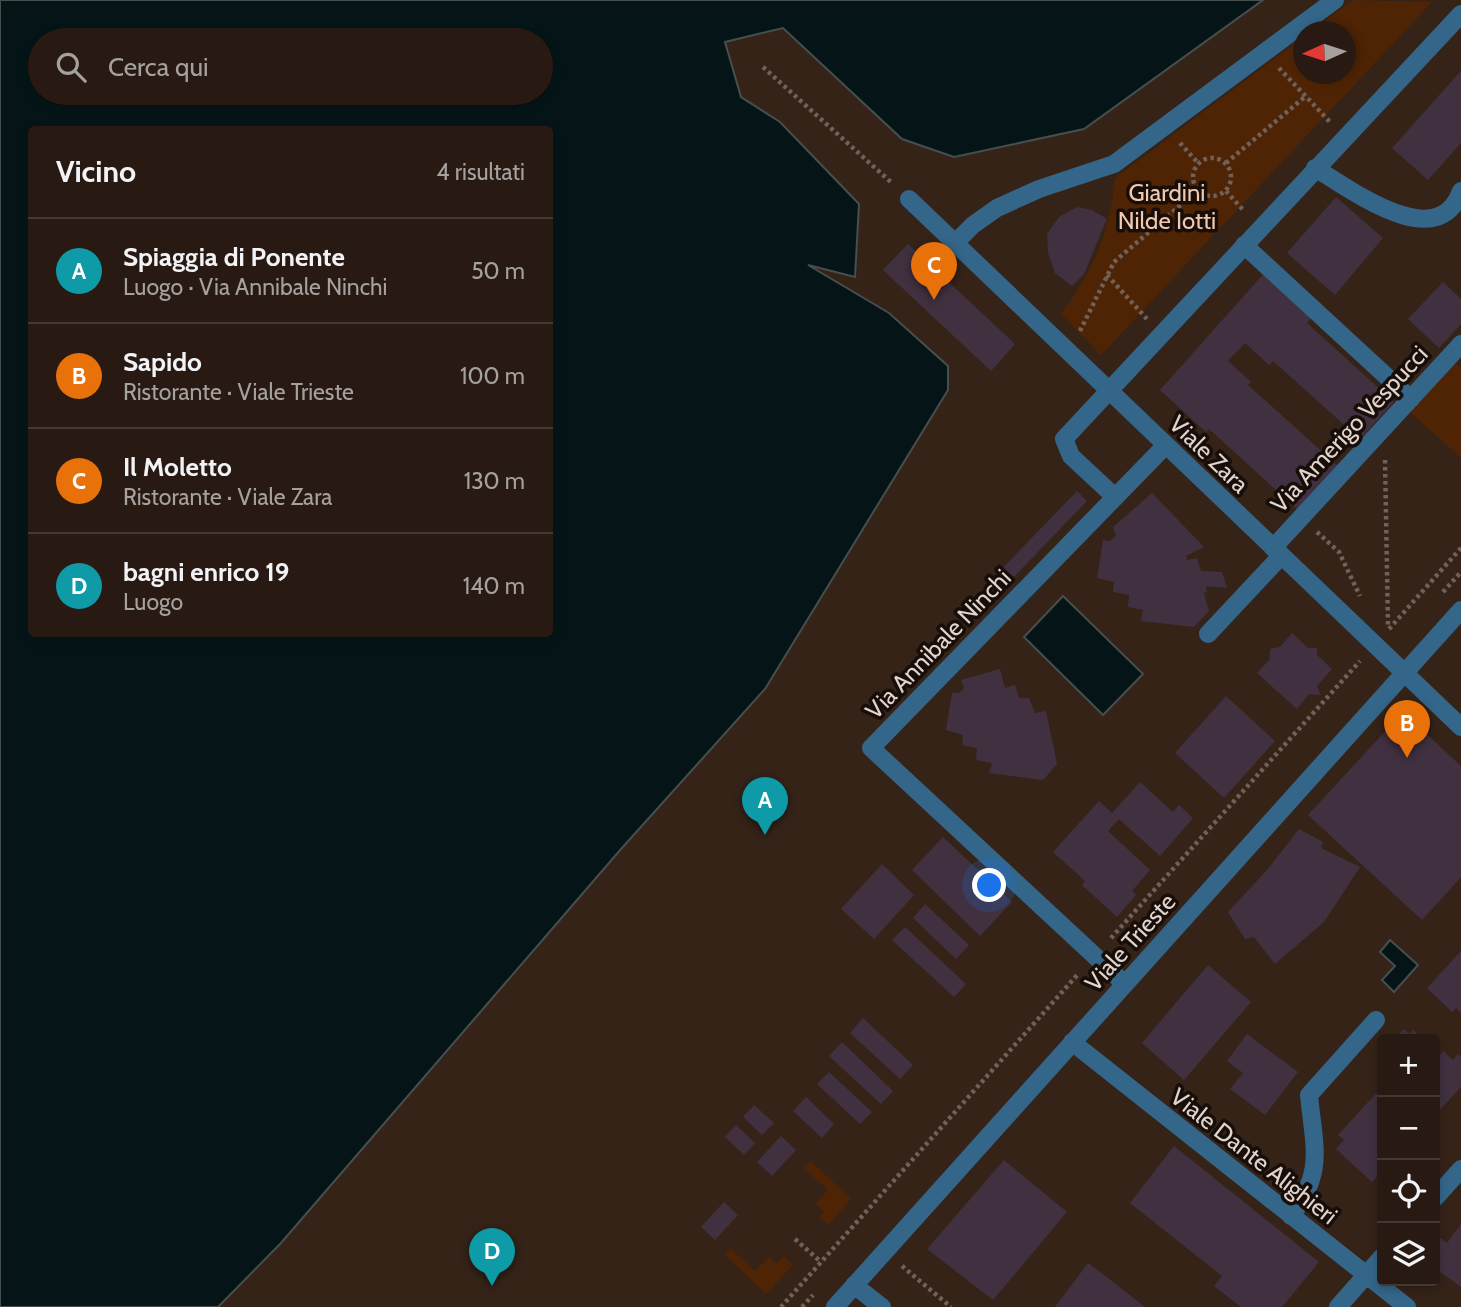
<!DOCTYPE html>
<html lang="it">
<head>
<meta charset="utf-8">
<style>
  :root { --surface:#281a12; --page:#30231b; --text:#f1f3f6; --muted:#a5a19f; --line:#443832; --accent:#7ebdf9 }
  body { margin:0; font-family:Cabin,sans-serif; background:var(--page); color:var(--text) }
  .controls { position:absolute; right:21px; bottom:21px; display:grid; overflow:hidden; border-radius:7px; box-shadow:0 4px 10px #0003 }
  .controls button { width:63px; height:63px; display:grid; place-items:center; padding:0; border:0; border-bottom:2px solid var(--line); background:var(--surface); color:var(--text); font:35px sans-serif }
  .compass { position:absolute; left:1293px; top:21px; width:63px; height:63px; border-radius:50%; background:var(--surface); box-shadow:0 4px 10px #0003; rotate:267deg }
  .you { position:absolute; left:990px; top:886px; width:24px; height:24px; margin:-18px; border:5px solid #fff; border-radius:50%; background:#1a73e8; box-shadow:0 0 0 10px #1a73e833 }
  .badge { display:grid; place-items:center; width:46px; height:46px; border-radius:50%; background:var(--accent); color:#fff; font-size:23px; font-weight:700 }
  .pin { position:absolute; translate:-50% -58px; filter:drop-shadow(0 2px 4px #0008) }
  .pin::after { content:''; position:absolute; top:37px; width:24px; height:21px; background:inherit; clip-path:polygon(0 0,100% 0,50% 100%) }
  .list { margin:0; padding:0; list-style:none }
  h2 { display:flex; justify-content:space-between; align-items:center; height:91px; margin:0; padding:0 28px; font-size:30px }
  h2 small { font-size:23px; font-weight:400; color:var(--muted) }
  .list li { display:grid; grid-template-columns:46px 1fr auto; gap:21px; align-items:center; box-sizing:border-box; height:105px; padding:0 28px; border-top:2px solid var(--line) }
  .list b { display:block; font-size:26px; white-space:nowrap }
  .list p { margin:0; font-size:23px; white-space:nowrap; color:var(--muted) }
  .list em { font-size:23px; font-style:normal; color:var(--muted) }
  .icon { flex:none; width:38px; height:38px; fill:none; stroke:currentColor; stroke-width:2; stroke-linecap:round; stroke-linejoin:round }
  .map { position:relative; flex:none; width:1461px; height:1307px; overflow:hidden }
  .search { position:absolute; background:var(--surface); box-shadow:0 4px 10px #0003; left:28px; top:28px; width:525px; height:77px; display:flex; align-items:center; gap:18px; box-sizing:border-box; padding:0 24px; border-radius:38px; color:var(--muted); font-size:26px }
  .panel { position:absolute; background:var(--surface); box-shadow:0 4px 10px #0003; left:28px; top:126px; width:525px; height:511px; border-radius:7px }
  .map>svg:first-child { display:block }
  .green { fill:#4f2404 }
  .water { fill:#051517; stroke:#474e4e; stroke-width:2; fill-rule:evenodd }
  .building { fill:#413140 }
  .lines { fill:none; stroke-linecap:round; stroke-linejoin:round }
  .path { stroke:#716158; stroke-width:4.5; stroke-dasharray:3.5 3.5; stroke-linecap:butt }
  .minor { stroke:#34668a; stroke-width:18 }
  .labels { text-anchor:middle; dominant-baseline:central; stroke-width:7; stroke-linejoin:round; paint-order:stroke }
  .park-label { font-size:24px; fill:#f3c8b0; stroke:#170e0a }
  .street-label { font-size:24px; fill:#e1d4cd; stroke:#170e0a }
</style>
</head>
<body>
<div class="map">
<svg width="1461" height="1307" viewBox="0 0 1461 1307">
  <rect width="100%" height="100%" fill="#352318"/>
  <path class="green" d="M 1353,0 L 1432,2 L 1101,355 L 1061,314 C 1093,270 1110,233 1115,178 L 1303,37 L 1304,74 L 1346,74 L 1346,32 L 1311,31 Z
    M 1454,362 L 1461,368 L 1461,458 L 1410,412 Z
    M 811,1161 L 851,1199 L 828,1225 L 819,1217 L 824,1211 L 816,1203 L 828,1190 L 804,1168 Z
    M 731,1249 L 755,1271 L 769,1257 L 777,1264 L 784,1256 L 793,1265 L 766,1294 L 725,1255 Z"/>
  <path class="water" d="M 0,0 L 1263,0 L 1084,129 L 954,157 L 902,139 L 783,28 L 725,42 L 741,97 L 780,122 L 859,204 L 855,277 L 808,265 L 889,313 L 948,366 L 948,390 L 765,689 L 621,849 L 281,1243 L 218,1307 L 0,1307 ZM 40,40 L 541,40 L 541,93 L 40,93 ZM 32,130 L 550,130 L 550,634 L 32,634 Z
    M 1063,596 L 1143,674 L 1103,715 L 1024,637 Z
    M 1390,940 L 1418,965 L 1394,992 L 1382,980 L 1395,966 L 1380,952 Z"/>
  <path class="building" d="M 1461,71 L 1461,143 L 1428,180 L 1392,148 Z
    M 1336,197 L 1383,238 L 1335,295 L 1287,253 Z
    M 1077,207 L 1092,210 L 1107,219 L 1084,274 L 1072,286 L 1055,273 L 1048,253 L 1047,234 L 1059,217 Z
    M 908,244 L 1015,344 L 991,371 L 883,270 Z
    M 1266,271 L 1314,315 L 1307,323 L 1394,402 L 1360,439 L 1273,361 L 1269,365 L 1245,343 L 1228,361 L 1251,382 L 1248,385 L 1338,466 L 1298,510 L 1209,429 L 1206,432 L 1160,390 Z
    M 1443,282 L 1461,299 L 1461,324 L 1439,348 L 1408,319 Z
    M 1077,491 L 1087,501 L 1009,582 L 999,572 Z
    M 1152,493 L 1204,547 L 1186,556 L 1187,560 L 1197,558 L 1201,571 L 1222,572 L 1227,588 L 1206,586 L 1207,592 L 1204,593 L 1209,611 L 1194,627 L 1141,621 L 1143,610 L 1128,607 L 1129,595 L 1113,592 L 1114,582 L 1097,578 L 1103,540 L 1110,541 L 1116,536 L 1113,527 Z
    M 1292,633 L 1308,648 L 1317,648 L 1317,655 L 1332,669 L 1317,686 L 1321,695 L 1309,694 L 1297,709 L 1257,673 L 1270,659 L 1270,649 L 1280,647 Z
    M 1000,669 L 1005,688 L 1015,685 L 1019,698 L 1029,698 L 1035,713 L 1046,711 L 1057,764 L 1043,780 L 989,773 L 992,763 L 976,760 L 977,748 L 962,745 L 963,735 L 946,730 L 952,693 L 959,693 L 964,688 L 961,680 Z
    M 1226,696 L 1275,741 L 1224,798 L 1175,753 Z
    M 1403,712 L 1461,766 L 1461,877 L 1422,920 L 1308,815 Z
    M 1140,782 L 1173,812 L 1179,805 L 1193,818 L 1160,856 L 1119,819 L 1108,831 L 1150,870 L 1132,891 L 1136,895 L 1117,917 L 1082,885 L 1085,881 L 1053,852 L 1099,801 L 1112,813 Z
    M 1299,829 L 1323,842 L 1321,848 L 1360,867 L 1324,922 L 1275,964 L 1254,937 L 1245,939 L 1228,912 L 1267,870 Z
    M 943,837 L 1012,902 L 980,936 L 912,870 Z
    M 882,864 L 914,895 L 874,939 L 841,909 Z
    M 925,904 L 969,945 L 956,959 L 913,918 Z
    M 905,927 L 966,984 L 954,997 L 892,940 Z
    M 1461,951 L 1461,1013 L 1456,1008 L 1452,1012 L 1427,988 Z
    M 1208,965 L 1251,1002 L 1184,1080 L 1142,1043 Z
    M 863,1018 L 913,1065 L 900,1079 L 850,1033 Z
    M 1404,1029 L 1410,1034 L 1413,1030 L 1422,1039 L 1395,1039 Z
    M 1247,1034 L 1298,1072 L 1265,1115 L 1230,1089 L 1243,1073 L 1227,1061 Z
    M 842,1042 L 893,1091 L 881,1104 L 829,1056 Z
    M 1435,1051 L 1440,1055 L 1443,1051 L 1453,1060 L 1458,1054 L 1461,1057 L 1461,1087 L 1437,1113 Z
    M 829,1072 L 872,1112 L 860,1124 L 817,1084 Z
    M 1380,1089 L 1382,1171 L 1372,1182 L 1336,1149 L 1344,1140 L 1338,1135 Z
    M 806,1097 L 834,1124 L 822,1138 L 793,1111 Z
    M 754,1105 L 774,1123 L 762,1135 L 743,1117 Z
    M 736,1125 L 755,1143 L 744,1155 L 725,1137 Z
    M 781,1136 L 796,1150 L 772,1176 L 757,1162 Z
    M 1174,1146 L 1319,1262 L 1282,1307 L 1241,1307 L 1214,1286 L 1222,1276 L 1130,1203 Z
    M 1004,1160 L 1067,1212 L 993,1300 L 927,1249 Z
    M 724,1202 L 738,1215 L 715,1240 L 701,1227 Z
    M 1461,1224 L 1461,1287 L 1436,1269 L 1441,1261 L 1435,1257 L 1435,1234 L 1447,1243 Z
    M 1088,1263 L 1108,1278 L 1145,1307 L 1055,1307 Z"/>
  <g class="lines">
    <path class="path" d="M 763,67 L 893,184
      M 1279,68 L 1330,122
      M 1180,143 L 1198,163
      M1193 177a19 19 0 1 1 38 0a19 19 0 1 1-38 0Z
      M 1226,163 L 1306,96
      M 1226,191 L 1244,211
      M 1107,275 L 1147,319
      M 1080,331 L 1114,262 L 1197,191
      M 1385,460 L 1388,626
      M 1317,532 L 1339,552 L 1360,596
      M 1443,592 L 1461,572
      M 1389,629 L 1461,548
      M 1111,938 L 1360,661
      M 795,1239 L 821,1262
      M 902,1266 L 951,1307
      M 781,1307 L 1079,973
      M 802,1307 L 813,1295"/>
    <path class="minor" d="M 1315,168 C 1350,189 1438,256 1461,191
      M 909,199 L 1461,727
      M 955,243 L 973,225 L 997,208 L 1039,189 L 1114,164 L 1335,0
      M 1244,245 L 1411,399
      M 1115,497 L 1071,456 L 1064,439 L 1461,14
      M 1273,548 L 1461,344
      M 1208,634 L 1281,556
      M 1125,984 L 871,748 L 1165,446
      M 1072,1042 L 1407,1307
      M 1435,1198 L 1461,1169
      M 1291,1216 C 1325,1171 1314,1148 1309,1095 L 1376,1020
      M 854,1285 L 882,1307
      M 835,1307 L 1461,610
      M 1338,1307 L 1382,1257"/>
  </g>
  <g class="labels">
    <g class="park-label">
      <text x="1167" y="192">Giardini<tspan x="1167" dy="28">Nilde Iotti</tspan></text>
    </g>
    <g class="street-label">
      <text transform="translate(1349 429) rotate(-47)">Via Amerigo Vespucci</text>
      <text transform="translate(1209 454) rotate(44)">Viale Zara</text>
      <text transform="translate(938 644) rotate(-46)">Via Annibale Ninchi</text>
      <text transform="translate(1130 942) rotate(-48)">Viale Trieste</text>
      <text transform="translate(1254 1156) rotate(38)">Viale Dante Alighieri</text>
    </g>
  </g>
</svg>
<div class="controls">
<button>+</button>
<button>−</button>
<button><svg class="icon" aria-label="locate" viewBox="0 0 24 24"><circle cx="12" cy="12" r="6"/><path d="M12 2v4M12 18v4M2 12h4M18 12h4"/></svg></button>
<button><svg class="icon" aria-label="layers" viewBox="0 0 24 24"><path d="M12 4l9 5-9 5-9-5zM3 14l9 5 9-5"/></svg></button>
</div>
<svg class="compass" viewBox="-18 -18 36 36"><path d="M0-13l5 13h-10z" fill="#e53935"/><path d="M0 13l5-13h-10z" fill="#a5a19f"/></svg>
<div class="you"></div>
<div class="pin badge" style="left:765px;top:835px;background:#0f9aa8">A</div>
<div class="pin badge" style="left:1407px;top:758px;background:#e8710a">B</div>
<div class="pin badge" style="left:934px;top:300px;background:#e8710a">C</div>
<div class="pin badge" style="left:492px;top:1286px;background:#0f9aa8">D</div>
<div class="search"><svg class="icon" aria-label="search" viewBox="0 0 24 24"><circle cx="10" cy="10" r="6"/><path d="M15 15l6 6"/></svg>Cerca qui</div>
<section class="panel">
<h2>Vicino<small>4 risultati</small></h2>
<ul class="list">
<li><span class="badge" style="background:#0f9aa8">A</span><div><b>Spiaggia di Ponente</b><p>Luogo · Via Annibale Ninchi</p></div><em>50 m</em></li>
<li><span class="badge" style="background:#e8710a">B</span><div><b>Sapido</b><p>Ristorante · Viale Trieste</p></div><em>100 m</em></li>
<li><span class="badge" style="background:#e8710a">C</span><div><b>Il Moletto</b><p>Ristorante · Viale Zara</p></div><em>130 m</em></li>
<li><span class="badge" style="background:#0f9aa8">D</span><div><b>bagni enrico 19</b><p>Luogo</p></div><em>140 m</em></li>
</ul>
</section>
</div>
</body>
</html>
